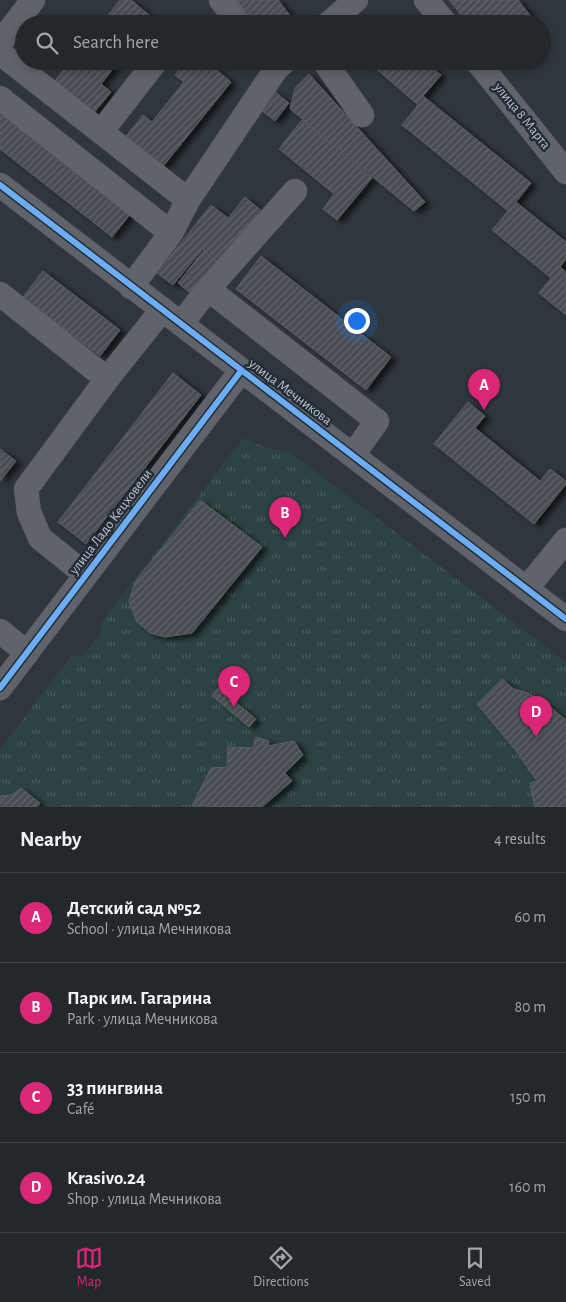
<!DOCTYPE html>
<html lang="en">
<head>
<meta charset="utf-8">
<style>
  :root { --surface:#23282d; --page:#2f3439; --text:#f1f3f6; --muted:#a3a6aa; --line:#404449; --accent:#db2777 }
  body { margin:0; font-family:"Alegreya Sans",sans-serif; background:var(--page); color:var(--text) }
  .you { position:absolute; left:356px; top:320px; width:18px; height:18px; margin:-12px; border:4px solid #fff; border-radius:50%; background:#1a73e8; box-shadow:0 0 0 8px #1a73e833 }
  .badge { display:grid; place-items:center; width:32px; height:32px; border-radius:50%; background:var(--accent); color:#fff; font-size:16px; font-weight:700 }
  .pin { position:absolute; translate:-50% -41px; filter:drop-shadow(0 1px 2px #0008) }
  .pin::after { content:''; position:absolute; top:26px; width:18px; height:15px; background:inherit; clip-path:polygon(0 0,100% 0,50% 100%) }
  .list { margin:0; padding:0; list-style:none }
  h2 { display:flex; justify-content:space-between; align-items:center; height:65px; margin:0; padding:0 20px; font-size:21px }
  h2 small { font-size:16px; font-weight:400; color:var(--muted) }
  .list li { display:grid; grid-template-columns:32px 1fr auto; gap:15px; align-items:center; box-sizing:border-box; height:90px; padding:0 20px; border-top:1px solid var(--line) }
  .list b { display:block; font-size:19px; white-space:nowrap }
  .list p { margin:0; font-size:16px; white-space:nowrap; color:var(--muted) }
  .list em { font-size:16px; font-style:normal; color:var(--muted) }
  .icon { flex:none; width:28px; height:28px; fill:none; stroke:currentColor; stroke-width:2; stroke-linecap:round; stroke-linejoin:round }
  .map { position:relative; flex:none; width:566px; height:807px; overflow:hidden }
  .search { position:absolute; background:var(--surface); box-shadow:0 2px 8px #0003; left:15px; right:15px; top:15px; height:55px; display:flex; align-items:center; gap:12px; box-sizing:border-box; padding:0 18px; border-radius:28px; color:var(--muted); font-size:19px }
  .sheet { height:425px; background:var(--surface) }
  nav { display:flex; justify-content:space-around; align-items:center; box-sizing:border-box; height:70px; border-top:1px solid var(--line); background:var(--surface); font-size:14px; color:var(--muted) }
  nav a { display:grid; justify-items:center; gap:2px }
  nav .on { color:var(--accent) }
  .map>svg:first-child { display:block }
  .park { fill:url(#park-tufts) }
  .building { fill:url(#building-hatch); stroke:#585e63; filter:url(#shadow) }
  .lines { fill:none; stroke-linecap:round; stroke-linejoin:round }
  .minor-casing { stroke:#4d5257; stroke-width:25 }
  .minor { stroke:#60646a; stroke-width:24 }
  .cycleway-casing { stroke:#232d37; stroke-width:9 }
  .cycleway { stroke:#6dadf4; stroke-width:6 }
  .labels { text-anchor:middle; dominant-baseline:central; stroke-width:5; stroke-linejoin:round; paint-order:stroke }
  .street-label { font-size:14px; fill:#bbc3cb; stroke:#232d37 }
</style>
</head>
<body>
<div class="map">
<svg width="566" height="807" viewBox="0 0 566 807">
  <defs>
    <pattern id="park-tufts" width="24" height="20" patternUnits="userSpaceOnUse" patternTransform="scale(1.25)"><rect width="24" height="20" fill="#2d4242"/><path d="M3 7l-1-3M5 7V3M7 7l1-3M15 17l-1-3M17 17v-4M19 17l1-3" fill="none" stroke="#4a5c5c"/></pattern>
    <pattern id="building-hatch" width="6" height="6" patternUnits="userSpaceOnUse" patternTransform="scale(1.25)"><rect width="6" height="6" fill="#484d52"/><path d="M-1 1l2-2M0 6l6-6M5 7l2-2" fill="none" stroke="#60656a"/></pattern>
    <filter id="shadow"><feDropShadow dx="5.5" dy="3" stdDeviation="2.5" flood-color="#0009"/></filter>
  </defs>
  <rect width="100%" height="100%" fill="#2f363c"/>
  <path class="park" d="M 243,438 L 268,448 L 290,452 L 566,662 L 566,807 L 37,807 L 40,803 L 21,788 L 11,795 L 0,796 L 0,749 L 71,656 L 82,656 L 102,632 L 100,624 Z"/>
  <path class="building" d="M 120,0 L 131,0 L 160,24 L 101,24 Z
    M 236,0 L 278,0 L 297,24 L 255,24 Z
    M 449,0 L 518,0 L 537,24 L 468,24 Z
    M 71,61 L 119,61 L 101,84 L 111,92 L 93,114 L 54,82 Z
    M 186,61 L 206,61 L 231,82 L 161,169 L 124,139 L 143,115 L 152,122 L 184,82 L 175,75 Z
    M 367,61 L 424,61 L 441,75 L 423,96 L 531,183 L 516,202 L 566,242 L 566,259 L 560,267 L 566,272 L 566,315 L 539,293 L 551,278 L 492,230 L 508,211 L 402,125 L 418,105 Z
    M 309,74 L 425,202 L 414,211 L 290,109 L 295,88 Z
    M 275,92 L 289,103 L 275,121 L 261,110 Z
    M 0,107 L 132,212 L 112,237 L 0,149 Z
    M 302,120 L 372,178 L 337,220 L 323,209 L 334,194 L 279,149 Z
    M 245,197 L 263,212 L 221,265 L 203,250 Z
    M 211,205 L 228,218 L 173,285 L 157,273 Z
    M 203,251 L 219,264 L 194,296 L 178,283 Z
    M 261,256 L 391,357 L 366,390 L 236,289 Z
    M 43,271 L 120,330 L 100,356 L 23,297 Z
    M 173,373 L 201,395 L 86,544 L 58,522 Z
    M 468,402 L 485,416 L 475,428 L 540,481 L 550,469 L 566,481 L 566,484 L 534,524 L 434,444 Z
    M 0,449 L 16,461 L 0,481 Z
    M 200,500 L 262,547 L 192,633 L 165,637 L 150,633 L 137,622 L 129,602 L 135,582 Z
    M 502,679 L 514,689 L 528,693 L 548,705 L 566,720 L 566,807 L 535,807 L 530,783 L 537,781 L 516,751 L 477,704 Z
    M 218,688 L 256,719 L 249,727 L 212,696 Z
    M 256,737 L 269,741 L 268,746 L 294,741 L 303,755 L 285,773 L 292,781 L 262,807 L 192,806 L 211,768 L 227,767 L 228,747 L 253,748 Z
    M 21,788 L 40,803 L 37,807 L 0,807 L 0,796 L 11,795 Z"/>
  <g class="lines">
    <defs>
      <path id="minor" d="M 221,0 L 240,24
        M 426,0 L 446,24
        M 328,24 L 356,0
        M 0,43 L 33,0
        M 0,53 L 188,200
        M 324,61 L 362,115
        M 477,61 L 566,172
        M 0,98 L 171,233
        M 101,132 L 156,61
        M 0,185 L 566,619
        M 131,287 L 171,233 L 188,200 L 276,69 L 285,61
        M 208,289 L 377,421 L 353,455
        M 0,294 L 107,379 L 26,489 L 29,512 L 40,538 L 86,575
        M 181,324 L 208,289 L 295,191
        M 107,379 L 162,310
        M 526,589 L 566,540
        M 0,631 L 27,653
        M 0,688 L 241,371"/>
    </defs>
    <use href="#minor" class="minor-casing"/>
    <use href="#minor" class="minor"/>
    <defs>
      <path id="cycleway" d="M 0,185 L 566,619
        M 0,688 L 241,371"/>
    </defs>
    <use href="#cycleway" class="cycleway-casing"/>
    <use href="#cycleway" class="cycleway"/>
  </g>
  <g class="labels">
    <g class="street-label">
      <text transform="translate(522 116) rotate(51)">улица 8 Марта</text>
      <text transform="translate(290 392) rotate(37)">улица Мечникова</text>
      <text transform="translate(111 522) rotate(-53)">улица Ладо Кецховели</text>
    </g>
  </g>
</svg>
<div class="you"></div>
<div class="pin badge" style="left:484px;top:410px">A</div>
<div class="pin badge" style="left:285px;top:538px">B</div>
<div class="pin badge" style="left:234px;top:707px">C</div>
<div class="pin badge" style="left:536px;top:737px">D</div>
<div class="search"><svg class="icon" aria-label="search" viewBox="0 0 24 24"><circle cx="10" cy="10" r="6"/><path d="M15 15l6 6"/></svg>Search here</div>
</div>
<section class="sheet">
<h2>Nearby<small>4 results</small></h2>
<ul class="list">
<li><span class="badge">A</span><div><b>Детский сад №52</b><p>School · улица Мечникова</p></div><em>60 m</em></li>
<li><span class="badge">B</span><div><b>Парк им. Гагарина</b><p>Park · улица Мечникова</p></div><em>80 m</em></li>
<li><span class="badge">C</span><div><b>33 пингвина</b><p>Café</p></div><em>150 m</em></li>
<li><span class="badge">D</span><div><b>Krasivo.24</b><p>Shop · улица Мечникова</p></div><em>160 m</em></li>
</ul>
</section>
<nav>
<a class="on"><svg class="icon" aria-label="map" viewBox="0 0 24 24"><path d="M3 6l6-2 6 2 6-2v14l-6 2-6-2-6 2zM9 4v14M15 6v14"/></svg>Map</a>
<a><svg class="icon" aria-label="directions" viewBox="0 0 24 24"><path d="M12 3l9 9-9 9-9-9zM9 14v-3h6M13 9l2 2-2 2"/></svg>Directions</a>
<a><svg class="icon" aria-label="saved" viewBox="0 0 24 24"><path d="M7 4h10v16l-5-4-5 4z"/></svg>Saved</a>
</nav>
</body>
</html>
